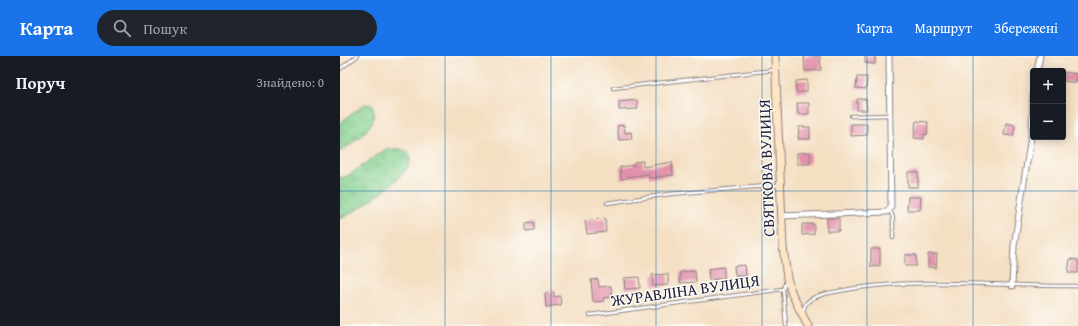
<!DOCTYPE html>
<html lang="uk">
<head>
<meta charset="utf-8">
<style>
  :root { --surface:#171b24; --page:#20242c; --text:#f1f3f6; --muted:#9ea1a6; --line:#363941; --accent:#1a73e8 }
  body { margin:0; font-family:"Gentium Book Plus",serif; background:var(--page); color:var(--text) }
  .controls { position:absolute; right:12px; top:12px; display:grid; overflow:hidden; border-radius:4px; box-shadow:0 2px 10px #0003 }
  .controls button { width:36px; height:36px; display:grid; place-items:center; padding:0; border:0; border-bottom:1px solid var(--line); background:var(--surface); color:var(--text); font:20px sans-serif }
  .list { margin:0; padding:0; list-style:none }
  h2 { display:flex; justify-content:space-between; align-items:center; height:52px; margin:0; padding:0 16px; font-size:17px }
  h2 small { font-size:13px; font-weight:400; color:var(--muted) }
  .icon { flex:none; width:22px; height:22px; fill:none; stroke:currentColor; stroke-width:2; stroke-linecap:round; stroke-linejoin:round }
  .map { position:relative; flex:none; width:738px; height:270px; overflow:hidden }
  header { display:flex; align-items:center; gap:24px; box-sizing:border-box; height:56px; padding:0 20px; background:var(--accent); color:#fff }
  header strong { font-size:19px }
  nav { display:flex; gap:22px; margin-inline-start:auto; font-size:14px }
  .search { width:280px; height:36px; background:var(--page); display:flex; align-items:center; gap:10px; box-sizing:border-box; padding:0 14px; border-radius:22px; color:var(--muted); font-size:15px }
  main { display:flex }
  aside { flex:1; background:var(--surface) }
  .map>svg:first-child { display:block }
  .wetland { fill:url(#wetland-marsh); stroke:#527864 }
  .building { fill:#e18faa }
  .lines { fill:none; stroke-linecap:round; stroke-linejoin:round }
  .service-casing { stroke:#8b807f; stroke-width:4.5 }
  .minor-casing { stroke:#8b807f; stroke-width:7 }
  .secondary-casing { stroke:#8b807f; stroke-width:9 }
  .service { stroke:#fff; stroke-width:2.5 }
  .minor { stroke:#fff; stroke-width:5 }
  .secondary { stroke:#fee5c5; stroke-width:7 }
  .grid { fill:none; stroke:#1f6fb2; stroke-width:1; stroke-opacity:0.55 }
  .labels { text-anchor:middle; dominant-baseline:central; stroke-width:3; stroke-linejoin:round; paint-order:stroke }
  .street-label { font-size:16px; fill:#22223b; stroke:#fdfcf7 }
</style>
</head>
<body>
<header>
<strong>Карта</strong>
<div class="search"><svg class="icon" aria-label="search" viewBox="0 0 24 24"><circle cx="10" cy="10" r="6"/><path d="M15 15l6 6"/></svg>Пошук</div>
<nav><a>Карта</a><a>Маршрут</a><a>Збережені</a></nav>
</header>
<main>
<aside>
<h2>Поруч<small>Знайдено: 0</small></h2>
<ul class="list">
</ul>
</aside>
<div class="map">
<svg width="738" height="270" viewBox="0 0 738 270">
  <defs>
    <pattern id="wetland-marsh" width="20" height="14" patternUnits="userSpaceOnUse"><rect width="20" height="14" fill="#82cf8e"/><path d="M1 5h8M5 5V1M11 12h8M15 12V8" fill="none" stroke="#70b17b"/></pattern>
  </defs>
  <rect width="100%" height="100%" fill="#fdfcf7"/>
  <filter id="ink" filterUnits="userSpaceOnUse"><feTurbulence type="fractalNoise" baseFrequency=".025" numOctaves="2"/><feDisplacementMap in="SourceGraphic" scale="8" xChannelSelector="R" yChannelSelector="G"/><feConvolveMatrix kernelMatrix="1 2 1 2 8 2 1 2 1" color-interpolation-filters="sRGB"/></filter>
  <filter id="wash" filterUnits="userSpaceOnUse"><feTurbulence type="fractalNoise" baseFrequency=".012" numOctaves="4" result="noise"/><feDisplacementMap in="SourceGraphic" scale="16" xChannelSelector="R" yChannelSelector="G"/><feGaussianBlur stdDeviation="0.9" result="paint"/><feColorMatrix in="noise" values="0 0 0 0 0 0 0 0 0 0 0 0 0 0 0 0 0 1.4 0 .05"/><feComposite in="paint" operator="in"/></filter>
  <g filter="url(#wash)">
    <rect width="100%" height="100%" fill="#f4dfc3"/>
    <path class="wetland" d="M 25,48 L 32,49 C 42,69 13,86 0,96 L 0,67 Z
      M 46,93 L 61,93 L 68,96 C 69,98 70,100 70,102 C 73,120 15,156 0,163 L 0,121 L 6,121 Z"/>
    <g id="blocks">
      <path class="building" d="M 470,0 L 480,0 L 481,14 L 465,15 L 464,1 Z
        M 525,0 L 535,0 L 535,8 L 525,7 Z
        M 725,16 L 737,18 L 736,27 L 723,25 Z
        M 517,21 L 527,21 L 526,33 L 516,32 Z
        M 467,24 L 467,36 L 456,36 L 456,25 Z
        M 517,43 L 526,43 L 527,54 L 517,54 Z
        M 297,44 L 298,53 L 279,54 L 279,46 Z
        M 457,47 L 469,47 L 469,58 L 458,58 Z
        M 576,65 L 588,66 L 587,79 L 584,78 L 584,83 L 574,82 Z
        M 666,67 L 675,69 L 673,80 L 664,79 Z
        M 511,68 L 527,68 L 527,79 L 511,80 Z
        M 284,69 L 285,77 L 291,76 L 292,83 L 279,84 L 277,70 Z
        M 459,71 L 470,71 L 470,83 L 458,83 Z
        M 470,96 L 470,108 L 457,108 L 457,97 Z
        M 303,105 L 303,111 L 332,106 L 333,119 L 309,122 L 309,118 L 287,121 L 288,122 L 281,123 L 280,111 L 294,109 L 294,106 Z
        M 568,116 L 578,116 L 578,131 L 568,131 Z
        M 568,141 L 581,141 L 580,154 L 567,154 Z
        M 265,162 L 266,176 L 247,178 L 245,165 Z
        M 487,162 L 499,162 L 499,175 L 487,175 Z
        M 194,166 L 194,174 L 186,175 L 186,167 Z
        M 462,168 L 474,168 L 474,178 L 462,179 Z
        M 531,193 L 540,193 L 540,210 L 531,211 Z
        M 588,198 L 597,198 L 596,212 L 588,211 Z
        M 565,199 L 576,199 L 576,210 L 565,210 Z
        M 730,203 L 738,204 L 738,217 L 728,217 Z
        M 405,209 L 406,220 L 395,220 L 394,210 Z
        M 384,211 L 384,222 L 369,224 L 368,213 Z
        M 355,215 L 356,226 L 340,227 L 340,216 Z
        M 328,218 L 328,229 L 313,230 L 312,219 Z
        M 299,221 L 300,232 L 285,233 L 284,222 Z
        M 258,223 L 259,231 L 271,230 L 272,241 L 263,242 L 264,245 L 253,246 L 251,224 Z
        M 214,236 L 214,241 L 220,240 L 221,249 L 206,251 L 205,237 Z"/>
    </g>
  </g>
  <g filter="url(#ink)">
    <use href="#blocks" fill-opacity="0" stroke="#8b807f" stroke-width="1"/>
    <g class="lines">
      <defs>
        <path id="service" d="M 0,13 L 17,0
          M 273,32 L 434,14
          M 511,60 L 549,59
          M 267,147 L 330,138 L 439,129
          M 550,154 L 553,162 L 553,182
          M 463,257 C 464,251 465,247 470,244 C 478,238 489,237 499,235 C 574,220 661,231 738,230
          M 250,259 L 443,233
          M 446,270 L 443,233 L 446,225"/>
        <path id="minor" d="M 697,15 L 700,0
          M 441,160 L 547,156 L 551,151 L 549,0
          M 672,230 L 674,190 L 692,74 L 693,40"/>
        <path id="secondary" d="M 435,0 L 443,191 L 447,222 L 452,238 L 468,270"/>
      </defs>
      <use href="#service" class="service-casing"/>
      <use href="#minor" class="minor-casing"/>
      <use href="#secondary" class="secondary-casing"/>
      <use href="#service" class="service"/>
      <use href="#minor" class="minor"/>
      <use href="#secondary" class="secondary"/>
    </g>
  </g>
  <path class="grid" d="M 105,0 L 105,270M 211,0 L 211,270M 316,0 L 316,270M 422,0 L 422,270M 527,0 L 527,270M 633,0 L 633,270M 0,135 L 738,135"/>
  <g class="labels">
    <g class="street-label">
      <text transform="translate(426 112) rotate(-92)">СВЯТКОВА ВУЛИЦЯ</text>
      <text transform="translate(345 234) rotate(-8)">ЖУРАВЛІНА ВУЛИЦЯ</text>
    </g>
  </g>
</svg>
<div class="controls">
<button>+</button>
<button>−</button>
</div>
</div>
</main>
</body>
</html>
